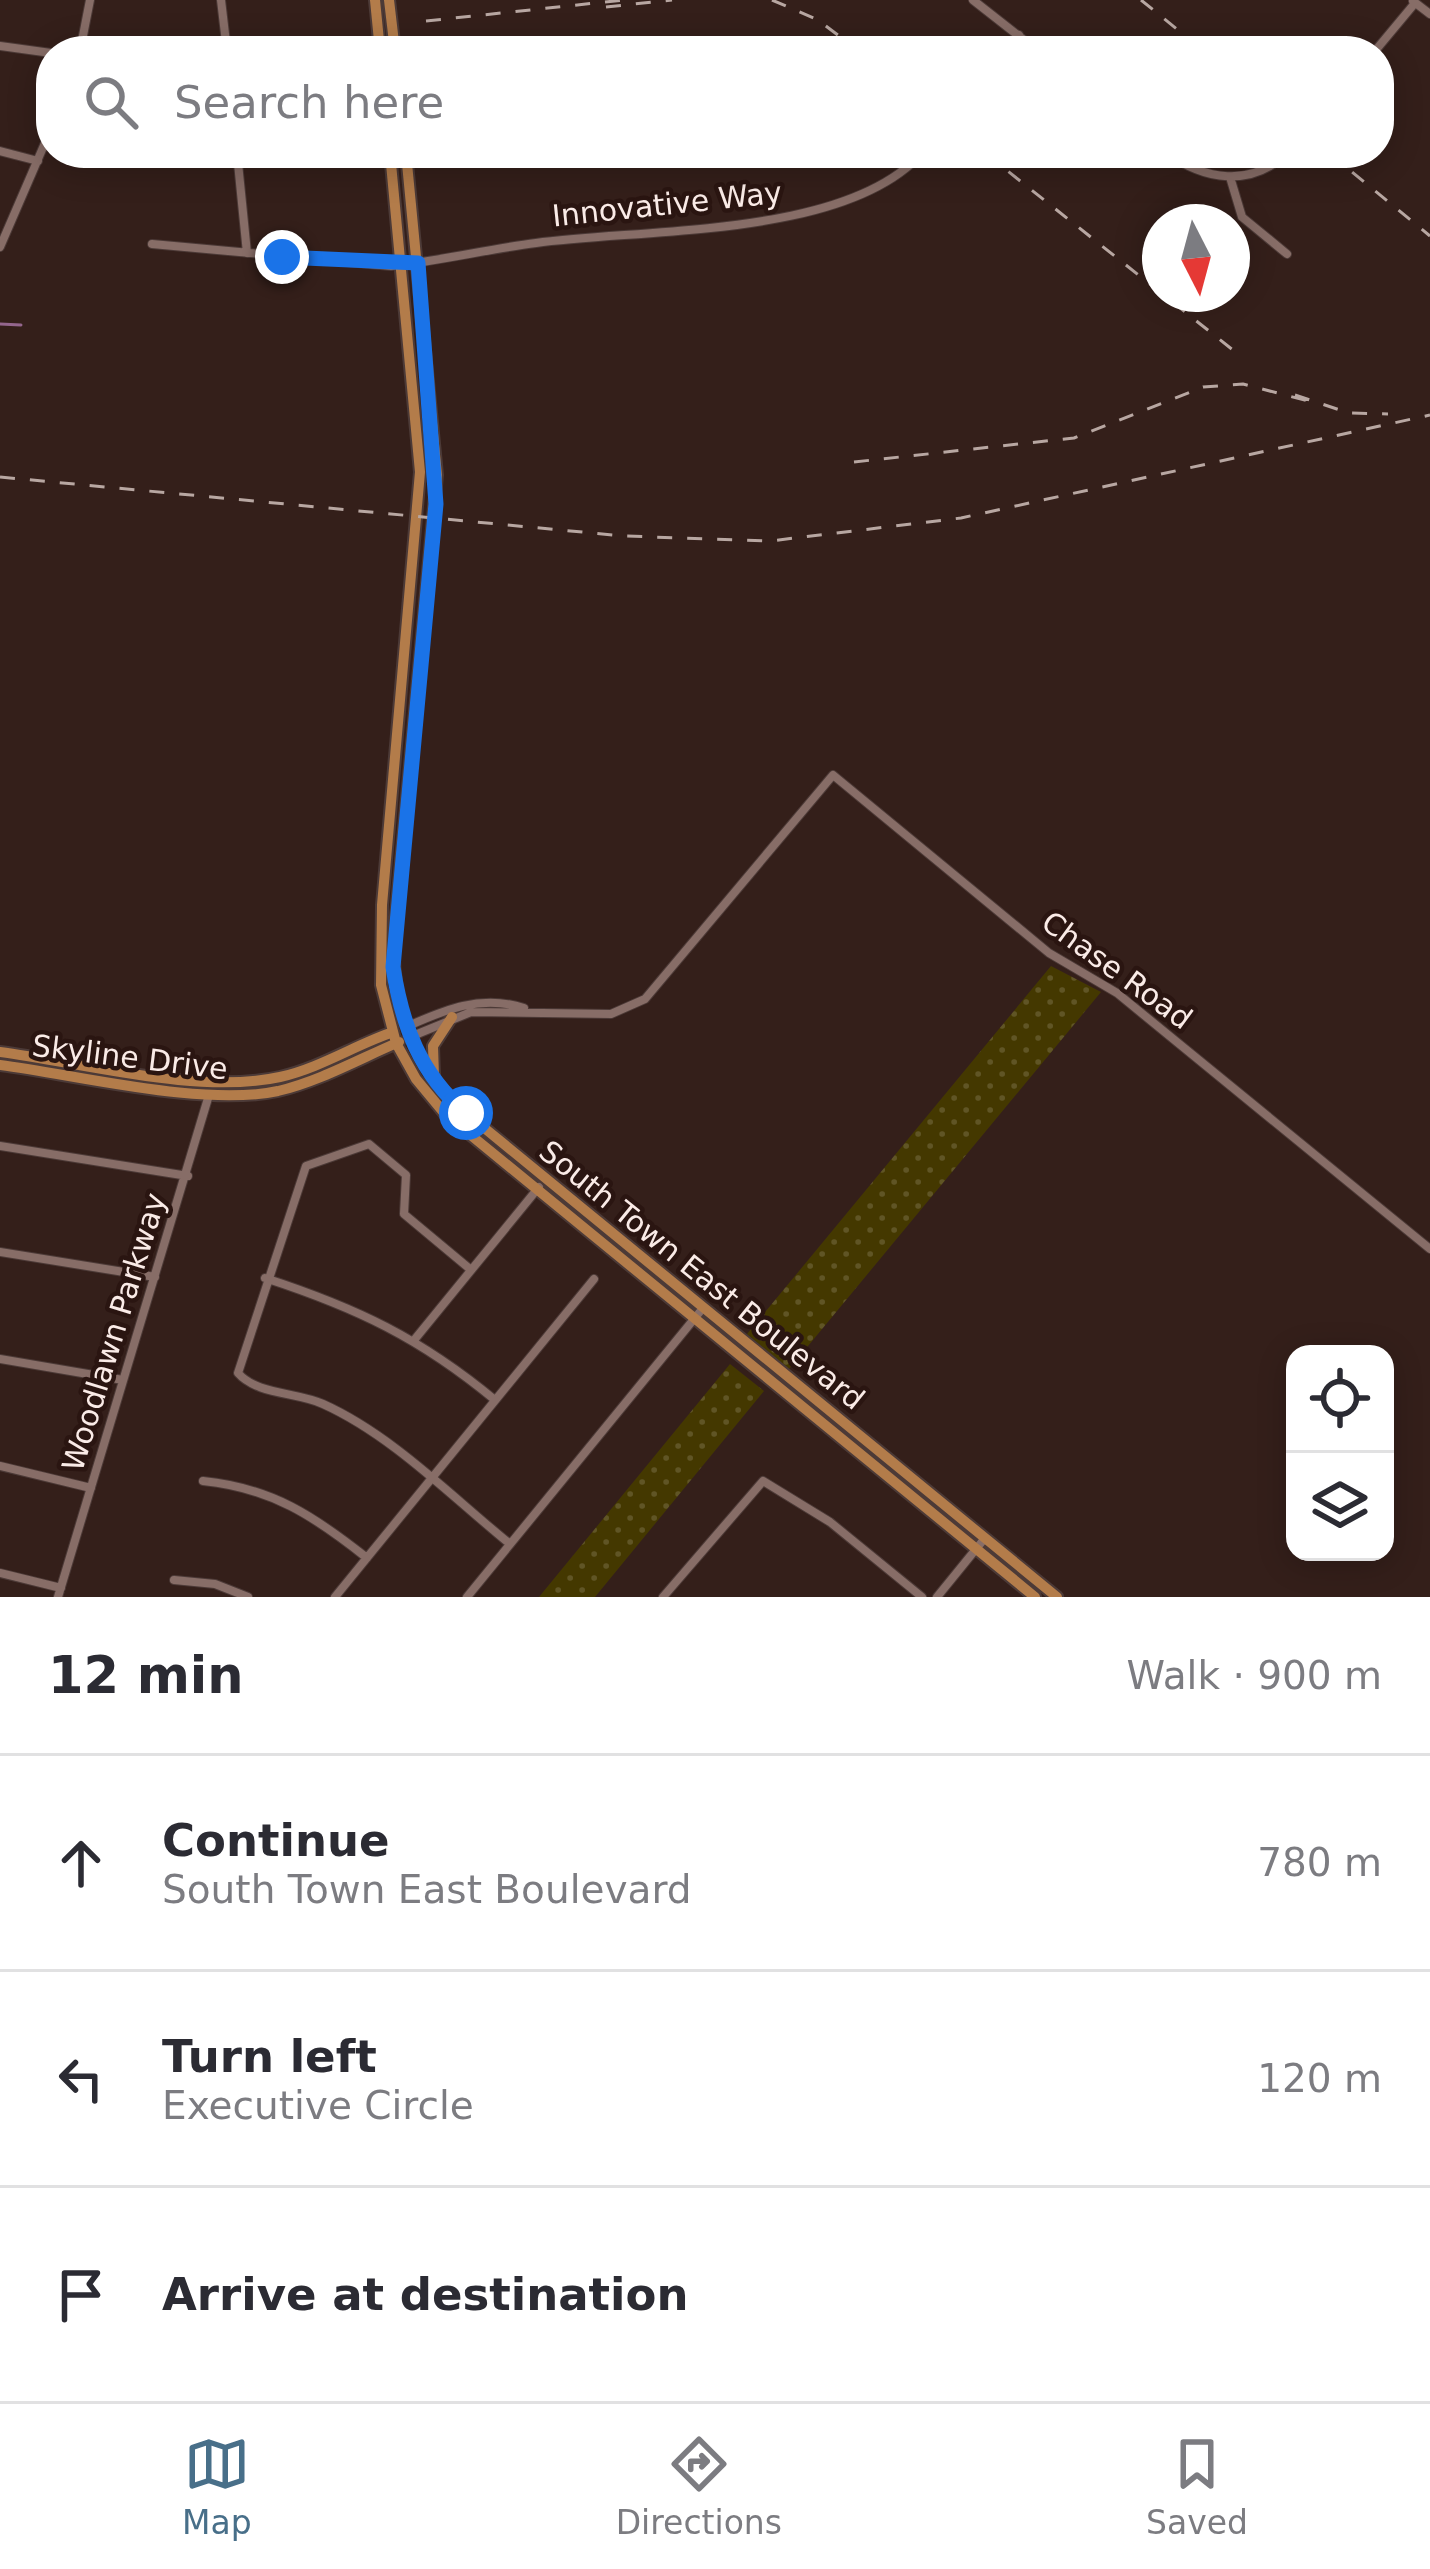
<!DOCTYPE html>
<html lang="en">
<head>
<meta charset="utf-8">
<style>
  :root { --surface:#fff; --page:#f2f2f3; --text:#2b2b33; --muted:#7c7c81; --line:#e1e1e2; --accent:#486f89 }
  body { margin:0; font-family:"DejaVu Sans",sans-serif; background:var(--page); color:var(--text) }
  .controls { position:absolute; right:36px; bottom:36px; display:grid; overflow:hidden; border-radius:24px; box-shadow:0 6px 30px #0003 }
  .controls button { width:108px; height:108px; display:grid; place-items:center; padding:0; border:0; border-bottom:3px solid var(--line); background:var(--surface); color:var(--text); font:60px sans-serif }
  .compass { position:absolute; left:1142px; top:204px; width:108px; height:108px; border-radius:50%; background:var(--surface); box-shadow:0 6px 30px #0003; rotate:174deg }
  .stop { position:absolute; width:36px; height:36px; margin:-27px; border:9px solid #1a73e8; border-radius:50%; background:#fff }
  .stop.end { background:#1a73e8; border-color:#fff; box-shadow:0 3px 12px #0008 }
  .list { margin:0; padding:0; list-style:none }
  h2 { display:flex; justify-content:space-between; align-items:center; height:156px; margin:0; padding:0 48px; font-size:51px }
  h2 small { font-size:39px; font-weight:400; color:var(--muted) }
  .list li { display:grid; grid-template-columns:78px 1fr auto; gap:36px; align-items:center; box-sizing:border-box; height:216px; padding:0 48px; border-top:3px solid var(--line) }
  .list b { display:block; font-size:45px; white-space:nowrap }
  .list p { margin:0; font-size:39px; white-space:nowrap; color:var(--muted) }
  .list em { font-size:39px; font-style:normal; color:var(--muted) }
  .icon { flex:none; width:66px; height:66px; fill:none; stroke:currentColor; stroke-width:2; stroke-linecap:round; stroke-linejoin:round }
  .map { position:relative; flex:none; width:1430px; height:1597px; overflow:hidden }
  .search { position:absolute; background:var(--surface); box-shadow:0 6px 30px #0003; left:36px; right:36px; top:36px; height:132px; display:flex; align-items:center; gap:30px; box-sizing:border-box; padding:0 42px; border-radius:48px; color:var(--muted); font-size:45px }
  .sheet { height:804px; background:var(--surface) }
  nav { display:flex; justify-content:space-around; align-items:center; box-sizing:border-box; height:168px; border-top:3px solid var(--line); background:var(--surface); font-size:33px; color:var(--muted) }
  nav a { display:grid; justify-items:center; gap:6px }
  nav .on { color:var(--accent) }
  .map>svg:first-child { display:block }
  .grass { fill:url(#grass-dots) }
  .lines { fill:none; stroke-linecap:round; stroke-linejoin:round }
  .stream { stroke:#94668d; stroke-width:3 }
  .minor-casing { stroke:#4c3a37; stroke-width:10 }
  .major-casing { stroke:#4c3a37; stroke-width:14 }
  .minor { stroke:#876d67; stroke-width:8 }
  .major { stroke:#b37c4a; stroke-width:10 }
  .rail { stroke:#b8a7a2; stroke-width:3; stroke-dasharray:15 15; stroke-linecap:butt }
  .route { stroke:#1a73e8; stroke-width:15 }
  .labels { text-anchor:middle; dominant-baseline:central; stroke-width:9; stroke-linejoin:round; paint-order:stroke }
  .street-label { font-size:30px; fill:#faebe7; stroke:#2a1511 }
</style>
</head>
<body>
<div class="map">
<svg width="1430" height="1597" viewBox="0 0 1430 1597">
  <defs>
    <pattern id="grass-dots" width="8" height="8" patternUnits="userSpaceOnUse" patternTransform="scale(3)"><rect width="8" height="8" fill="#443800"/><path d="M2 2h.1M6 6h.1" fill="none" stroke="#605525" stroke-width="1.8" stroke-linecap="round"/></pattern>
  </defs>
  <rect width="100%" height="100%" fill="#341f1a"/>
  <path class="grass" d="M 1051,966 L 1101,992 L 789,1369 L 747,1334 Z
    M 730,1364 L 764,1391 L 595,1597 L 539,1597 Z"/>
  <g class="lines">
    <path class="stream" d="M 0,324 L 21,325"/>
    <defs>
      <path id="minor" d="M 221,0 L 227,51
        M 973,0 L 1038,51
        M 1413,1 L 1430,14
        M 0,46 L 51,53
        M 80,51 L 90,0
        M 1006,51 L 1019,35
        M 1375,51 L 1415,3
        M 0,151 L 38,161
        M 237,153 L 247,253
        M 1167,153 C 1204,180 1251,188 1287,153
        M 1230,177 L 1242,217 L 1287,254
        M 152,244 L 391,266 C 440,261 488,249 536,243 C 645,228 846,238 922,153
        M 0,247 L 51,129
        M 406,1027 C 444,1010 481,994 524,1008
        M 410,1037 L 471,1012 L 611,1014 L 645,999 L 833,775 L 1049,953 L 1117,993 L 1430,1249
        M 0,1146 L 188,1176
        M 0,1252 L 155,1277
        M 470,1269 L 404,1214 L 406,1175 L 369,1144 L 306,1166 L 238,1373 C 257,1395 297,1392 323,1404 C 392,1435 452,1497 510,1544
        M 265,1278 C 357,1308 420,1338 495,1400
        M 415,1339 L 539,1187
        M 0,1359 L 123,1380
        M 0,1466 L 91,1488
        M 203,1481 C 272,1488 314,1516 367,1558
        M 0,1573 L 61,1588
        M 174,1580 L 215,1584 L 248,1597
        M 58,1597 L 209,1095
        M 335,1597 L 594,1279
        M 467,1597 L 703,1308
        M 663,1597 L 763,1481 L 830,1522 L 922,1597
        M 937,1597 L 985,1538"/>
      <path id="major" d="M 375,0 L 380,51
        M 389,0 L 395,51
        M 390,153 L 420,472 L 382,905 L 381,985 L 396,1043 L 416,1079 L 445,1114 L 1035,1597
        M 406,153 L 437,475 L 394,937 C 391,1005 414,1068 466,1113 L 1057,1597
        M 0,1052 C 83,1063 198,1095 280,1077 C 320,1068 355,1045 393,1032
        M 0,1065 C 78,1075 203,1107 278,1091 C 320,1081 359,1059 399,1042
        M 434,1076 L 433,1046 L 452,1017"/>
    </defs>
    <use href="#minor" class="minor-casing"/>
    <use href="#major" class="major-casing"/>
    <use href="#minor" class="minor"/>
    <use href="#major" class="major"/>
    <path class="rail" d="M 772,0 L 818,20 L 859,51
      M 1141,0 L 1204,51
      M 606,7 L 672,0
      M 426,21 L 624,0
      M 985,153 L 1243,358
      M 1329,153 L 1430,236
      M 1295,395 L 1349,413 L 1388,414
      M 854,462 L 1074,438 L 1203,387 L 1243,384 L 1308,401
      M 0,477 L 624,536 L 770,541 L 961,518 L 1430,415"/>
  </g>
  <g class="lines">
    <path class="route" d="M 282,257 L 418,263 L 436,504 L 393,967 C 402,1025 420,1074 466,1113"/>
  </g>
  <g class="labels">
    <g class="street-label">
      <text transform="translate(667 204) rotate(-6)">Innovative Way</text>
      <text transform="translate(1117 970) rotate(36)">Chase Road</text>
      <text transform="translate(130 1057) rotate(7)">Skyline Drive</text>
      <text transform="translate(702 1275) rotate(39)">South Town East Boulevard</text>
      <text transform="translate(114 1332) rotate(-73)">Woodlawn Parkway</text>
    </g>
  </g>
</svg>
<div class="controls">
<button><svg class="icon" aria-label="locate" viewBox="0 0 24 24"><circle cx="12" cy="12" r="6"/><path d="M12 2v4M12 18v4M2 12h4M18 12h4"/></svg></button>
<button><svg class="icon" aria-label="layers" viewBox="0 0 24 24"><path d="M12 4l9 5-9 5-9-5zM3 14l9 5 9-5"/></svg></button>
</div>
<svg class="compass" viewBox="-18 -18 36 36"><path d="M0-13l5 13h-10z" fill="#e53935"/><path d="M0 13l5-13h-10z" fill="#7c7c81"/></svg>
<div class="stop" style="left:466px;top:1113px"></div>
<div class="stop end" style="left:282px;top:257px"></div>
<div class="search"><svg class="icon" aria-label="search" viewBox="0 0 24 24"><circle cx="10" cy="10" r="6"/><path d="M15 15l6 6"/></svg>Search here</div>
</div>
<section class="sheet">
<h2>12 min<small>Walk · 900 m</small></h2>
<ul class="list">
<li><svg class="icon" aria-label="ahead" viewBox="0 0 24 24"><path d="M12 20V5M6 11l6-6 6 6"/></svg><div><b>Continue</b><p>South Town East Boulevard</p></div><em>780 m</em></li>
<li><svg class="icon" aria-label="left" viewBox="0 0 24 24"><path d="M17 20v-9H6M10 6l-5 5 5 5"/></svg><div><b>Turn left</b><p>Executive Circle</p></div><em>120 m</em></li>
<li><svg class="icon" aria-label="arrive" viewBox="0 0 24 24"><path d="M6 21V4h12l-3 4 3 4H6"/></svg><div><b>Arrive at destination</b></div></li>
</ul>
</section>
<nav>
<a class="on"><svg class="icon" aria-label="map" viewBox="0 0 24 24"><path d="M3 6l6-2 6 2 6-2v14l-6 2-6-2-6 2zM9 4v14M15 6v14"/></svg>Map</a>
<a><svg class="icon" aria-label="directions" viewBox="0 0 24 24"><path d="M12 3l9 9-9 9-9-9zM9 14v-3h6M13 9l2 2-2 2"/></svg>Directions</a>
<a><svg class="icon" aria-label="saved" viewBox="0 0 24 24"><path d="M7 4h10v16l-5-4-5 4z"/></svg>Saved</a>
</nav>
</body>
</html>
